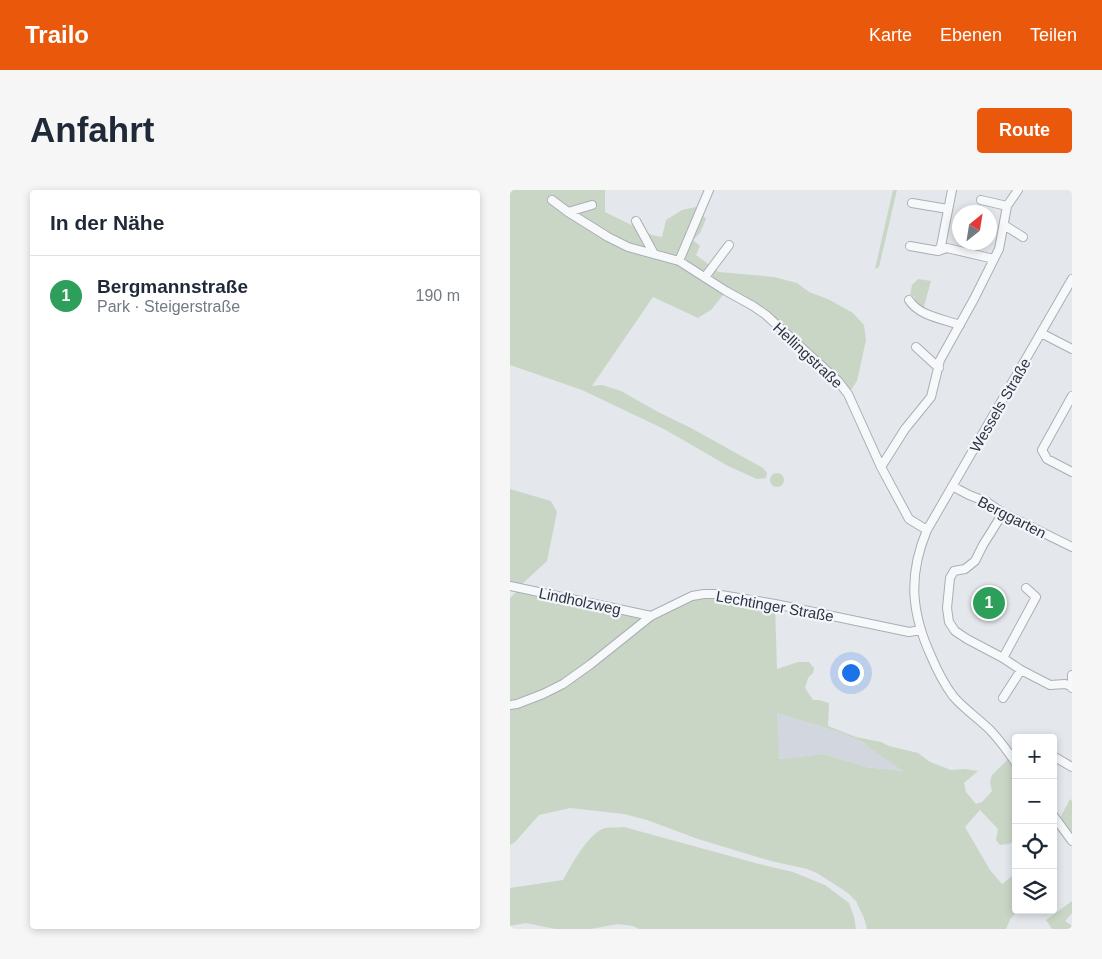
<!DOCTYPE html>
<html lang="de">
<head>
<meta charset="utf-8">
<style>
  :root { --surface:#fff; --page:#f6f6f7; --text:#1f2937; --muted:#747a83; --line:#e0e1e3; --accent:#ea580c }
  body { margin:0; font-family:Arial,sans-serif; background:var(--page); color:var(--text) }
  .controls { position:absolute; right:15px; bottom:15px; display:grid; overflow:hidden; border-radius:5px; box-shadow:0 2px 8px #0003 }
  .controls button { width:45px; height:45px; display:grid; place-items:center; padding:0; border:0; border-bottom:1px solid var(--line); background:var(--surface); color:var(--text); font:25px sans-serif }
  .compass { position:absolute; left:442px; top:15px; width:45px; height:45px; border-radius:50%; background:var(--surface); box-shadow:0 2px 8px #0003; rotate:30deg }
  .you { position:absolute; left:340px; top:482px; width:18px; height:18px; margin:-12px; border:4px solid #fff; border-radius:50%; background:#1a73e8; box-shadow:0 0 0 8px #1a73e833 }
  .badge { display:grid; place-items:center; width:32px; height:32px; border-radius:50%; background:var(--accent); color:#fff; font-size:16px; font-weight:700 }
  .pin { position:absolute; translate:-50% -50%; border:2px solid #fff; box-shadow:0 1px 5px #0006 }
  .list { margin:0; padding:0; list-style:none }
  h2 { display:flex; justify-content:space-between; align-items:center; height:65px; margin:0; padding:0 20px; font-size:21px }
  h2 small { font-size:16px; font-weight:400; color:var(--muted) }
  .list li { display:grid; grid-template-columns:32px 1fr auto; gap:15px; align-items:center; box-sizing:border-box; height:80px; padding:0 20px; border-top:1px solid var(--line) }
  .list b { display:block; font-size:19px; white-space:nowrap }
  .list p { margin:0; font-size:16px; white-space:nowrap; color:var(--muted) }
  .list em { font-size:16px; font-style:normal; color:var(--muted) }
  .icon { flex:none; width:28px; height:28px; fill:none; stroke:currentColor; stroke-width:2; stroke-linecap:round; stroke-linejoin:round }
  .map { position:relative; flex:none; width:562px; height:739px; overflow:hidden; border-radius:5px }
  header { display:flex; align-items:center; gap:30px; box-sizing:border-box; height:70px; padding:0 25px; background:var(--accent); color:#fff }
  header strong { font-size:24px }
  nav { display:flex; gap:28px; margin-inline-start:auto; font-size:18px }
  .intro { display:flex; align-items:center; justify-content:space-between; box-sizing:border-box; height:120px; padding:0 30px }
  h1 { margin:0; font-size:35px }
  .button { padding:12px 22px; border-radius:5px; background:var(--accent); color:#fff; font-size:18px; font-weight:700 }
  main { display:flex; gap:30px; padding:0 30px }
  aside { flex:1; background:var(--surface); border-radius:5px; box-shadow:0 2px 8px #0003 }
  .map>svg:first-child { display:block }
  .built { fill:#d2d6de }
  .green { fill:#c9d6c5; fill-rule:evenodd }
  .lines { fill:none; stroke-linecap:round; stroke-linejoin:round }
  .minor-casing { stroke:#a9aeb7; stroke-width:10 }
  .minor { stroke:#f7f8fa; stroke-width:8 }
  .labels { text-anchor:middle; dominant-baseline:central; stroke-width:4.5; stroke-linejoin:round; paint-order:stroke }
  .street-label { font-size:15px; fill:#2b3445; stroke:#f4f6f9 }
</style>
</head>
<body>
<header>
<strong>Trailo</strong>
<nav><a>Karte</a><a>Ebenen</a><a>Teilen</a></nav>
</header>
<div class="intro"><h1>Anfahrt</h1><a class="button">Route</a></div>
<main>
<aside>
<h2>In der Nähe<small></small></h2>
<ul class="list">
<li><span class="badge" style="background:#2e9e5b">1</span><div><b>Bergmannstraße</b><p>Park · Steigerstraße</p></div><em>190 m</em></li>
</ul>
</aside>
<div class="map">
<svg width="562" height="739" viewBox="0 0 562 739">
  <rect width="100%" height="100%" fill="#e4e7ec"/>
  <path class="built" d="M 267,523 L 329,542 L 355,553 L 357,556 L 394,581 L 355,577 L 314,564 L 268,569 Z"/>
  <path class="green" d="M 0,0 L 95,0 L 95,22 L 142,45 L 152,47 L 156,30 L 172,20 L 186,17 L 196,29 L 190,43 L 183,50 L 190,56 L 186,65 L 209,82 L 264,87 L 287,93 L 299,102 L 320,110 L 343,123 L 354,135 L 356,150 L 347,191 L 338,204 L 256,125 L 216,101 L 202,119 L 188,128 L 143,107 L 82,196 L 92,195 L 111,201 L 148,222 L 181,238 L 253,278 L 257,283 L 256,288 L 247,289 L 218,276 L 154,239 L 72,200 L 0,175 Z
    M 383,0 L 387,0 L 369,77 L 365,79 Z
    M 408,89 L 421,91 L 413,120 L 404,114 L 405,107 L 400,105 L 402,95 Z
    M260 290a7 7 0 1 1 14 0a7 7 0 1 1-14 0Z
    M 0,299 L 41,311 L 47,322 L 37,371 L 10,396 L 0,394 Z
    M 475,397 L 496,409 L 484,429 L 463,417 Z
    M 8,400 L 141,426 L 194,404 L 265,414 L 267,479 L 288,472 L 299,472 L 304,478 L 303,483 L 298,488 L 295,498 L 303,510 L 309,510 L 319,513 L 318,536 L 346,547 L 371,552 L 379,556 L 408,563 L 420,572 L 441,580 L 455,579 L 468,581 L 454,593 L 456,602 L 466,614 L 472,612 L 482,601 L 480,592 L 482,585 L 501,566 L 506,573 L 506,612 L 502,618 L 506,623 L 506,650 L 499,654 L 490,655 L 486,650 L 488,639 L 470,620 L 455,637 L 480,680 L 492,694 L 506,683 L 506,720 L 509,720 L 501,728 L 496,739 L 357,739 L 354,728 L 346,711 L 338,703 L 307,683 L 297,679 L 261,671 L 188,649 L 137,630 L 114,624 L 60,618 L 29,625 L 5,652 L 0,655 L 0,408 ZM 267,523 L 329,542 L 355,553 L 357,556 L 393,581 L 355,577 L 314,564 L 269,569 Z
    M 560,609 L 562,611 L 562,651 L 548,632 Z
    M 114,637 L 249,674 L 283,682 L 315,695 L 339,713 L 344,727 L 346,739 L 129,739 L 123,736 L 108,734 L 81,739 L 45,739 L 16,733 L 0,736 L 0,698 L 53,690 C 61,676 78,643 95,638 C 101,637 108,638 114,637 Z
    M 562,711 L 562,723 L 555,731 L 562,736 L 562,739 L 542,739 L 536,730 Z"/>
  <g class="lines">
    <defs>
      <path id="minor" d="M 442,0 L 431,56 L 428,61 L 437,58 L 484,69
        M 42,10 L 58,22 L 98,47 L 118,57 L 169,71 L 216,101 L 243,116 L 256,125 L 328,191 L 338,204 L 371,277 L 399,329 L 417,340
        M 471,10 L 497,16
        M 402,13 L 438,19
        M 58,22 L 82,15
        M 126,31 L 144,64
        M 494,35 L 513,47
        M 400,56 L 428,61
        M 169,71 L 199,0
        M 195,87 L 219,55
        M 399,110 C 409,126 433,129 450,135
        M 531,143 L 562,159
        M 406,157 L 429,178
        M 562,206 L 532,260 L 537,269 L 562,282
        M 371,277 L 395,239 L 421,207 L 430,170 L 464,109 L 489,59 L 497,16 L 508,0
        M 442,296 L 459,305 L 477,312 L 493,323 L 562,357
        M 493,323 L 473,355 L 465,371 L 455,379 L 444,381 L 440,388 L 437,418 L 439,432 L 445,441 L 457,449 L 493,468 L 511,480 L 540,495 L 555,494 L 561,496
        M 0,396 L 141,426
        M 493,468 L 526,407 L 516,398
        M 562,485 L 562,498
        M 493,508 L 511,480
        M 0,515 L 7,514 L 33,504 L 53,494 L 81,474 L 141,426 L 182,406 L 194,404 L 205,404 L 265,414 L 399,442 L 411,440
        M 543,566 L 562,577
        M 506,573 C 498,562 490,550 480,540 C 468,528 454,519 443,506 C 434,494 427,480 421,466 C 401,422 398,385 417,340 L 562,89
        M 543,625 L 562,651"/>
    </defs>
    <use href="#minor" class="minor-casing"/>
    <use href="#minor" class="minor"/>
  </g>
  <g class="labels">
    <g class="street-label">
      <text transform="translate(298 165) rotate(43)">Hellingstraße</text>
      <text transform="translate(490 215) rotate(-60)">Wessels Straße</text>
      <text transform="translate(502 327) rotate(27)">Berggarten</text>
      <text transform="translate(70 411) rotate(12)">Lindholzweg</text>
      <text transform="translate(265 416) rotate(10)">Lechtinger Straße</text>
    </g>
  </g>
</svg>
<div class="controls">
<button>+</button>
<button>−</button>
<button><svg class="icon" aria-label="locate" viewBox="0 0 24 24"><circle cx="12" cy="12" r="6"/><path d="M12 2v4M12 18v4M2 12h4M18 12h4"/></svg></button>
<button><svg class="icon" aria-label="layers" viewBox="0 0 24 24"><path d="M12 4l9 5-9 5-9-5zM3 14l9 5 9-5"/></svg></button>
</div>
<svg class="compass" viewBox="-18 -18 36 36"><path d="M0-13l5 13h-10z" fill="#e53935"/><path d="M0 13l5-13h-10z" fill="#747a83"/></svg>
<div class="you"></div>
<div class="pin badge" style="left:479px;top:413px;background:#2e9e5b">1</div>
</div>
</main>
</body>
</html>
